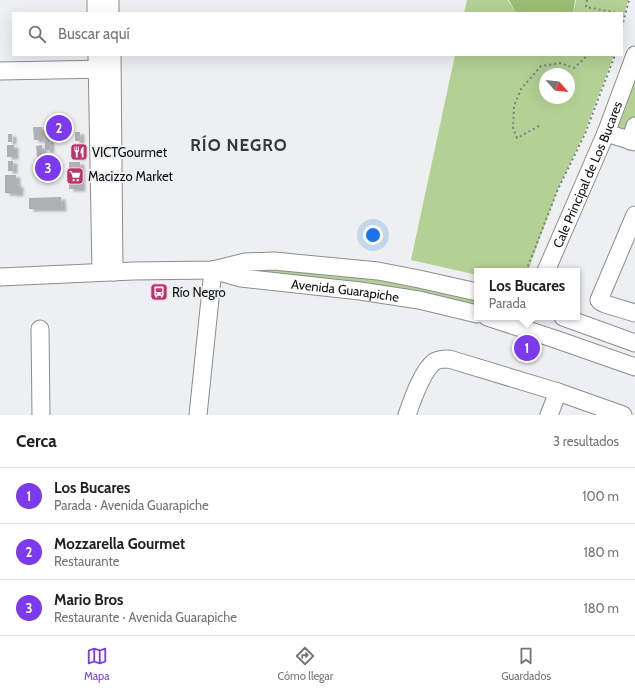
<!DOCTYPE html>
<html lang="es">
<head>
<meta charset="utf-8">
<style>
  :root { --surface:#fff; --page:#f2f2f2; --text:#202124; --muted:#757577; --line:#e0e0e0; --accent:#7c3aed }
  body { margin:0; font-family:Cabin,sans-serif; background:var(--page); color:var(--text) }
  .compass { position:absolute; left:539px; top:68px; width:36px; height:36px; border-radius:50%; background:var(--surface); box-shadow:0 4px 16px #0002; rotate:117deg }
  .you { position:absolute; left:373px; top:235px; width:14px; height:14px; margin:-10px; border:3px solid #fff; border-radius:50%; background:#1a73e8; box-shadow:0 0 0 6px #1a73e833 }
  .badge { display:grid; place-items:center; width:26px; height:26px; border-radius:50%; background:var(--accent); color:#fff; font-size:13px; font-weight:700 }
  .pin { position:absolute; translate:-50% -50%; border:2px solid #fff; box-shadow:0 1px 4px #0006 }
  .popup { position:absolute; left:474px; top:268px; width:106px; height:52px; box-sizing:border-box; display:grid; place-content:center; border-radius:0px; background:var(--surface); filter:drop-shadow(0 1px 3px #0005); font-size:13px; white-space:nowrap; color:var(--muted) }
  .popup b { font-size:15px; color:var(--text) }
  .popup::after { content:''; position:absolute; left:50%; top:100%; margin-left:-8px; border:8px solid transparent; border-top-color:var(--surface) }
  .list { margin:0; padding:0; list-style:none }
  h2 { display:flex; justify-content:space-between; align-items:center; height:52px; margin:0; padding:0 16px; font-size:17px }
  h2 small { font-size:13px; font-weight:400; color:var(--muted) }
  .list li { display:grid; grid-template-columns:26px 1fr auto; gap:12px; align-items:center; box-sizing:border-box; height:56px; padding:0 16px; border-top:1px solid var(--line) }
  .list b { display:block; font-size:15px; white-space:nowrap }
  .list p { margin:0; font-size:13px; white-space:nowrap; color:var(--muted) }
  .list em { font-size:13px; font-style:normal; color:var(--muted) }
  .icon { flex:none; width:22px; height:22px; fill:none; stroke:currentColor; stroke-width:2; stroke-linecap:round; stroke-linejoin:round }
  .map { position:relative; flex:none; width:635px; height:415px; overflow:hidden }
  .search { position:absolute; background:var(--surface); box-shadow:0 4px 16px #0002; left:12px; right:12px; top:12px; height:44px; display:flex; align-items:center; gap:10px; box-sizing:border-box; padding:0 14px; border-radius:0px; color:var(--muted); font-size:15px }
  .sheet { height:220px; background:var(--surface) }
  nav { display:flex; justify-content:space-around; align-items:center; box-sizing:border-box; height:56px; border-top:1px solid var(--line); background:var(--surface); font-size:11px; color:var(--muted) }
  nav a { display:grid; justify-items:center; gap:2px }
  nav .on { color:var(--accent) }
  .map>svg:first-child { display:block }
  .green { fill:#b3d194; fill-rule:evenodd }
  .forest { fill:#9abe72 }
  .building { fill:#aeb0b2; filter:url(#shadow) }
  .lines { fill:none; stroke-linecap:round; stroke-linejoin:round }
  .minor-casing { stroke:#8b8d8f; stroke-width:19 }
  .path { stroke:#7e8081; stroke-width:2; stroke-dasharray:2 3; stroke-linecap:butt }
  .minor { stroke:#fff; stroke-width:17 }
  .labels { text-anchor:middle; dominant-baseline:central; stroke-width:4; stroke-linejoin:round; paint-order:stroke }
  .poi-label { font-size:13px; fill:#0f1010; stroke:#edeff1; text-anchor:start }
  .street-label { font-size:13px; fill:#0f1010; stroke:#edeff1 }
  .district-label { font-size:17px; font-weight:bold; letter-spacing:1px; fill:#363839; stroke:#edeff1 }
</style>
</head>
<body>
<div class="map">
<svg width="635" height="415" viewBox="0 0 635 415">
  <defs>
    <filter id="shadow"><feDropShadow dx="4.5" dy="2.5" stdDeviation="1" flood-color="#0004"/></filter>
  </defs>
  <rect width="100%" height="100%" fill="#edeff1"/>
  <path class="green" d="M 467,0 L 508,0 L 516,13 L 464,13 Z
    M 576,0 L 628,0 L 622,25 L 622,13 L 573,13 Z
    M 455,55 L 614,55 L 584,134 L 558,189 L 528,271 L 477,271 L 477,275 L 411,260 ZM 545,74 L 569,74 L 569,98 L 545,98 Z
    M 635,55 L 635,126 L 630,141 L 606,133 Z
    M 245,262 L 477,292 L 477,314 L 241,278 Z"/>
  <path class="forest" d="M 509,0 L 575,0 L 573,13 L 516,13 Z"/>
  <path class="building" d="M 49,125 L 50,150 L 45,150 L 44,126 Z
    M 54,125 L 64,125 L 64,130 L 54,131 Z
    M 33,127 L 42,127 L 42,140 L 34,140 Z
    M 75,132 L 80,132 L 80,141 L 75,141 Z
    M 8,134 L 12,134 L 12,142 L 8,142 Z
    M 7,145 L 14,145 L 14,157 L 7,157 Z
    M 42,145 L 43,156 L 37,157 L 36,146 Z
    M 76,147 L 81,147 L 81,158 L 76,158 Z
    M 8,161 L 13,161 L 13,171 L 8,171 Z
    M 69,162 L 80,162 L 81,189 L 69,189 Z
    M 42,163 L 53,163 L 54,173 L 43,174 Z
    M 5,175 L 16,175 L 16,184 L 19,185 L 19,194 L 5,193 Z
    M 61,197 L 62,209 L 29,209 L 29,198 Z"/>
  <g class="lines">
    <defs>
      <g id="minor">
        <path d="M 96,0 L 96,13"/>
        <path d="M 110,0 L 110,13"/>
        <path d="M 97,55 L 101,272"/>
        <path d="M 112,55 L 114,272"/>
        <path d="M 0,71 L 108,69"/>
        <path d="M 606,133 L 635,142"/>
        <path d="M 630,141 L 635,126"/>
        <path d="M 635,215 L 599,300 L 601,302 L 605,304 L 635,313"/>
        <path id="s1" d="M 213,270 L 241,278 L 360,291 L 419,300 L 477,314"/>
        <path id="s2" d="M 546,271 L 606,133 L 635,55"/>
        <path d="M 0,277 L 133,271 L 213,270 L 245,262 L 274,261 L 378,271 L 419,279 L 477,292"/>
        <path d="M 487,317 L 555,339 L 635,367"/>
        <path d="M 563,317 L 635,343"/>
        <path d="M 40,329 L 41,415"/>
        <path d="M 198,415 L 213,270"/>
        <path d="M 407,415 C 412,401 422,371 434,362 C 438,359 444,359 449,359 L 558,392 L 623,415"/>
        <path d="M 549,415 L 558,392"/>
      </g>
    </defs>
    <use href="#minor" class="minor-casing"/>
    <path class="path" d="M 587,0 L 586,7 L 618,13
      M 622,27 L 629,0
      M 539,126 L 517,138 L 513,128 L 514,106 L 521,89 L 541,66 L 561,63 L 574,68 L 588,55
      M 526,271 L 558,189 L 585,134 L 615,55"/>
    <use href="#minor" class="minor"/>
  </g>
  <defs>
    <symbol id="restaurant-square" viewBox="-11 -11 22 22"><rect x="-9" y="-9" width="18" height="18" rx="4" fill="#be336c" stroke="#edeff1"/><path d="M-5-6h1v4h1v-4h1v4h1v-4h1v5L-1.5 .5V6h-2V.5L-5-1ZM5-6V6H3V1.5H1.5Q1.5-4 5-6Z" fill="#fff"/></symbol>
    <symbol id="supermarket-square" viewBox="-11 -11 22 22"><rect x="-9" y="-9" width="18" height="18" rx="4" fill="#be336c" stroke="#edeff1"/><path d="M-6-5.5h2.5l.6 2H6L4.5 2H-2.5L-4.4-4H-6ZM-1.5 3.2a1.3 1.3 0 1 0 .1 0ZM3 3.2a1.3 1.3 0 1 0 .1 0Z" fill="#fff"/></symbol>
    <symbol id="bus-square" viewBox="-11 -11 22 22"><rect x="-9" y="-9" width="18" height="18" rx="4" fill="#be336c" stroke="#edeff1"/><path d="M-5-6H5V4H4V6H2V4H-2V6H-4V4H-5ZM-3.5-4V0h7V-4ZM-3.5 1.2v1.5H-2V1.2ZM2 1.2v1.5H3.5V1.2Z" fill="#fff"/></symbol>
  </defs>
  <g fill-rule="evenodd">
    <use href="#restaurant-square" x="69" y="142" width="20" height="20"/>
    <use href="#supermarket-square" x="65" y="166" width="20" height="20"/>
    <use href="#bus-square" x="149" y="282" width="20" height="20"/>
  </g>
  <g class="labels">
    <g class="poi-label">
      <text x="92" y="152">VICTGourmet</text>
      <text x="88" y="176">Macizzo Market</text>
      <text x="172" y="292">Río Negro</text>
    </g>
    <g class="street-label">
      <text stroke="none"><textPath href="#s2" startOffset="105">Cale Principal de Los Bucares</textPath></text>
      <text stroke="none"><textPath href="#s1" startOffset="134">Avenida Guarapiche</textPath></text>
    </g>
    <g class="district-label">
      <text x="239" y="145">RÍO NEGRO</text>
    </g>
  </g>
</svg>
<svg class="compass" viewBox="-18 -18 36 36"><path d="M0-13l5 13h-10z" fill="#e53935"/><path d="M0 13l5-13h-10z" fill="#757577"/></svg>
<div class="you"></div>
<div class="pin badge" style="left:527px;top:348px">1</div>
<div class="popup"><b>Los Bucares</b>Parada</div>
<div class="pin badge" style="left:59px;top:128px">2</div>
<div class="pin badge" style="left:48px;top:168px">3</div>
<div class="search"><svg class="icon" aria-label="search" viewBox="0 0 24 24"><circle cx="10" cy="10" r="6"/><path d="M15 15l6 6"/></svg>Buscar aquí</div>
</div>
<section class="sheet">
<h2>Cerca<small>3 resultados</small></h2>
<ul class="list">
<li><span class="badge">1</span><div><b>Los Bucares</b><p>Parada · Avenida Guarapiche</p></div><em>100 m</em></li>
<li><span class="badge">2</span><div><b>Mozzarella Gourmet</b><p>Restaurante</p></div><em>180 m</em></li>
<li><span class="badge">3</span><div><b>Mario Bros</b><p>Restaurante · Avenida Guarapiche</p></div><em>180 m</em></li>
</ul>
</section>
<nav>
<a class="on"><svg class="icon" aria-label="map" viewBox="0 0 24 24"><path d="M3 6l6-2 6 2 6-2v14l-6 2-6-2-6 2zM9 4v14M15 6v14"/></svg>Mapa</a>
<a><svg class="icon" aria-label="directions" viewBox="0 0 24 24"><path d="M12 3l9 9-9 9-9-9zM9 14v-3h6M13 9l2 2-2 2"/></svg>Cómo llegar</a>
<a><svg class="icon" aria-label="saved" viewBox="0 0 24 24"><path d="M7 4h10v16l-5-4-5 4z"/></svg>Guardados</a>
</nav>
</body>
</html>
